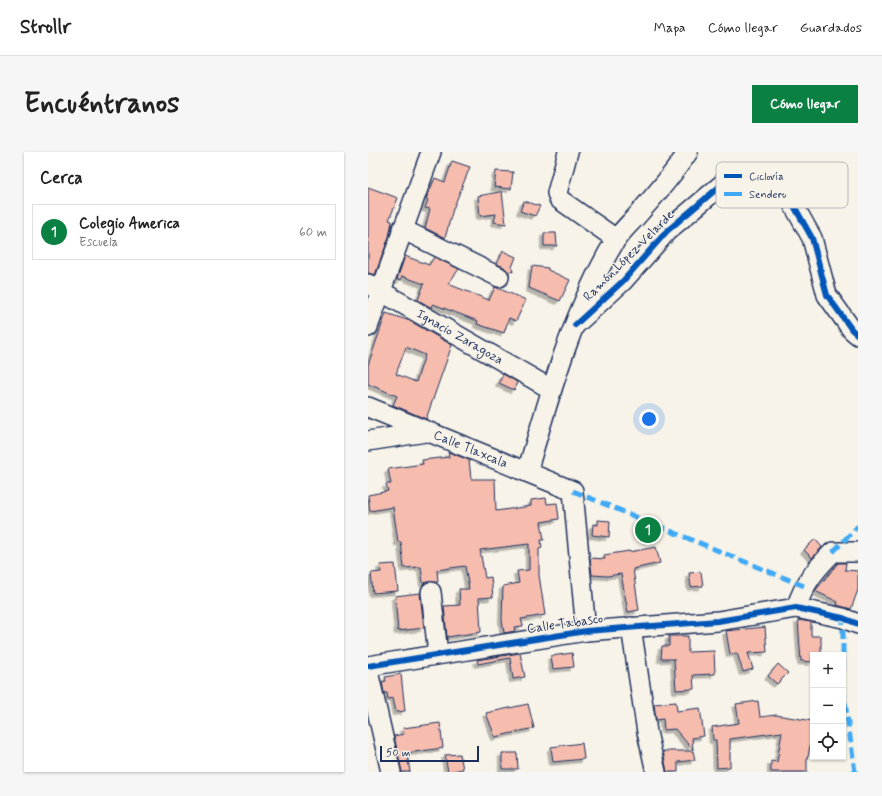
<!DOCTYPE html>
<html lang="es">
<head>
<meta charset="utf-8">
<style>
  :root { --surface:#fff; --page:#f6f6f6; --text:#222; --muted:#767676; --line:#e0e0e0; --accent:#0b8043 }
  body { margin:0; font-family:Mynerve,sans-serif; background:var(--page); color:var(--text) }
  .controls { position:absolute; right:12px; bottom:12px; display:grid; overflow:hidden; border-radius:0px; box-shadow:0 1px 3px #0004 }
  .controls button { width:36px; height:36px; display:grid; place-items:center; padding:0; border:0; border-bottom:1px solid var(--line); background:var(--surface); color:var(--text); font:20px sans-serif }
  .scale { position:absolute; left:12px; bottom:10px; width:99px; box-sizing:border-box; padding-left:4px; border:2px solid #1b2f5e; border-top:0; font-size:11px; line-height:14px; white-space:nowrap; color:#1b2f5e; -webkit-text-stroke:3px #f7f3e8; paint-order:stroke }
  .you { position:absolute; left:281px; top:267px; width:14px; height:14px; margin:-10px; border:3px solid #fff; border-radius:50%; background:#1a73e8; box-shadow:0 0 0 6px #1a73e833 }
  .badge { display:grid; place-items:center; width:26px; height:26px; border-radius:50%; background:var(--accent); color:#fff; font-size:13px; font-weight:700 }
  .pin { position:absolute; translate:-50% -50%; border:2px solid #fff; box-shadow:0 1px 4px #0006 }
  .list { margin:0; padding:0; list-style:none }
  h2 { display:flex; justify-content:space-between; align-items:center; height:52px; margin:0; padding:0 16px; font-size:17px }
  h2 small { font-size:13px; font-weight:400; color:var(--muted) }
  .list li { display:grid; grid-template-columns:26px 1fr auto; gap:12px; align-items:center; box-sizing:border-box; height:56px; margin:0 8px 8px; padding:0 8px; border:1px solid var(--line); border-radius:0px }
  .list b { display:block; font-size:15px; white-space:nowrap }
  .list p { margin:0; font-size:13px; white-space:nowrap; color:var(--muted) }
  .list em { font-size:13px; font-style:normal; color:var(--muted) }
  .icon { flex:none; width:22px; height:22px; fill:none; stroke:currentColor; stroke-width:2; stroke-linecap:round; stroke-linejoin:round }
  .map { position:relative; flex:none; width:490px; height:620px; overflow:hidden; border-radius:0px }
  header { display:flex; align-items:center; gap:24px; box-sizing:border-box; height:56px; padding:0 20px; background:var(--surface); border-bottom:1px solid var(--line) }
  header strong { font-size:19px }
  nav { display:flex; gap:22px; margin-inline-start:auto; font-size:14px }
  .intro { display:flex; align-items:center; justify-content:space-between; box-sizing:border-box; height:96px; padding:0 24px }
  h1 { margin:0; font-size:28px }
  .button { padding:10px 18px; border-radius:0px; background:var(--accent); color:#fff; font-size:14px; font-weight:700 }
  main { display:flex; gap:24px; padding:0 24px }
  aside { flex:1; background:var(--surface); border-radius:0px; box-shadow:0 1px 3px #0004 }
  .map>svg:first-child { display:block }
  .building { fill:#f6bcae; stroke:#1b2f5e; fill-rule:evenodd; filter:url(#shadow) }
  .lines { fill:none; stroke-linecap:round; stroke-linejoin:round }
  .minor-casing { stroke:#1b2f5e; stroke-width:22 }
  .minor { stroke:#f7f3e8; stroke-width:19 }
  .quiet { stroke:#3fa9f5; stroke-width:5; stroke-dasharray:10 5; stroke-linecap:butt }
  .cycleway-casing { stroke:#f7f3e8; stroke-width:8 }
  .cycleway { stroke:#0057b8; stroke-width:6 }
  .labels { text-anchor:middle; dominant-baseline:central; stroke-width:3; stroke-linejoin:round; paint-order:stroke }
  .street-label { font-size:13px; fill:#1b2f5e; stroke:#f7f3e8 }
  .key { fill:#f7f3e8; stroke:#b5b8bf; stroke-width:1 }
  .key-label { font-size:11px; fill:#1b2f5e }
</style>
</head>
<body>
<header>
<strong>Strollr</strong>
<nav><a>Mapa</a><a>Cómo llegar</a><a>Guardados</a></nav>
</header>
<div class="intro"><h1>Encuéntranos</h1><a class="button">Cómo llegar</a></div>
<main>
<aside>
<h2>Cerca<small></small></h2>
<ul class="list">
<li><span class="badge">1</span><div><b>Colegio America</b><p>Escuela</p></div><em>60 m</em></li>
</ul>
</aside>
<div class="map">
<svg width="490" height="620" viewBox="0 0 490 620">
  <defs>
    <filter id="shadow"><feDropShadow dx="-3.5" dy="3.5" stdDeviation="0" flood-color="#0004"/></filter>
  </defs>
  <rect width="100%" height="100%" fill="#f7f3e8"/>
  <filter id="ink" filterUnits="userSpaceOnUse"><feTurbulence type="fractalNoise" baseFrequency=".025" numOctaves="2"/><feDisplacementMap in="SourceGraphic" scale="8" xChannelSelector="R" yChannelSelector="G"/><feConvolveMatrix kernelMatrix="1 2 1 2 8 2 1 2 1" color-interpolation-filters="sRGB"/></filter>
  <g filter="url(#ink)">
    <path class="building" d="M 84,9 L 102,15 L 85,57 L 77,86 L 57,76 L 62,57 L 57,56 L 60,48 L 58,47 L 67,26 L 77,30 Z
      M 128,19 L 145,20 L 143,37 L 126,35 Z
      M 0,35 L 30,46 L 21,68 L 24,69 L 21,85 L 7,123 L 0,121 Z
      M 131,40 L 134,40 L 138,72 L 126,70 L 128,62 L 112,64 L 110,44 Z
      M 156,49 L 172,54 L 167,64 L 152,59 Z
      M 176,81 L 188,81 L 189,94 L 176,94 Z
      M 135,99 L 148,105 L 144,115 L 145,120 L 142,119 L 141,121 L 136,115 L 129,112 Z
      M 37,104 L 61,113 L 66,105 L 91,117 L 80,132 L 121,148 L 127,135 L 158,148 L 148,169 L 141,166 L 136,181 L 109,172 L 110,169 L 65,152 L 64,156 L 50,148 L 56,132 L 34,124 L 33,128 L 29,127 Z
      M 164,114 L 180,116 L 180,118 L 202,128 L 192,149 L 161,136 Z
      M 18,161 L 42,169 L 84,193 L 58,267 L 25,253 L 29,244 L 0,232 L 0,213 ZM 38,195 L 57,203 L 48,230 L 28,222 Z
      M 135,222 L 149,230 L 146,238 L 131,231 Z
      M 80,300 L 101,308 L 103,327 L 127,327 L 128,359 L 163,354 L 163,348 L 178,346 L 179,352 L 189,351 L 191,367 L 173,370 L 176,388 L 173,388 L 174,396 L 171,397 L 171,423 L 177,463 L 153,467 L 155,474 L 146,475 L 147,479 L 136,481 L 134,468 L 135,434 L 151,431 L 149,419 L 161,418 L 161,392 L 112,398 L 117,426 L 123,425 L 125,445 L 111,446 L 113,480 L 79,485 L 76,454 L 92,453 L 91,437 L 101,437 L 97,414 L 69,418 L 70,430 L 55,431 L 53,415 L 36,416 L 33,390 L 30,390 L 25,355 L 2,359 L 0,343 L 20,339 L 18,332 L 23,332 L 20,317 L 55,312 L 54,308 L 81,305 Z
      M 230,368 L 242,369 L 241,385 L 224,383 L 225,372 L 230,373 Z
      M 447,387 L 454,395 L 444,406 L 436,398 Z
      M 288,395 L 292,411 L 265,417 L 271,458 L 260,460 L 253,422 L 239,424 L 224,423 L 222,406 L 237,407 L 236,403 L 261,399 L 261,400 Z
      M 470,411 L 478,411 L 477,418 L 490,419 L 490,438 L 483,457 L 469,453 L 470,450 L 447,439 Z
      M 27,412 L 30,439 L 5,441 L 3,421 L 13,420 L 12,413 Z
      M 333,420 L 335,434 L 323,435 L 321,421 Z
      M 52,441 L 56,476 L 30,479 L 27,444 Z
      M 430,468 L 443,470 L 443,484 L 453,484 L 453,503 L 445,503 L 445,510 L 433,509 Z
      M 397,475 L 399,500 L 380,501 L 385,517 L 375,520 L 369,501 L 362,502 L 358,479 Z
      M 301,484 L 320,484 L 320,500 L 346,499 L 347,522 L 325,523 L 326,537 L 308,538 L 306,507 L 293,507 L 294,494 L 301,494 Z
      M 152,501 L 157,525 L 145,527 L 142,506 L 110,512 L 109,508 Z
      M 204,501 L 206,515 L 185,517 L 183,504 Z
      M 410,512 L 420,521 L 409,532 L 400,524 Z
      M 33,522 L 37,559 L 28,560 L 25,546 L 20,547 L 19,541 L 16,541 L 14,530 L 18,529 L 17,525 Z
      M 390,549 L 392,565 L 408,563 L 445,569 L 445,590 L 443,589 L 440,605 L 439,605 L 439,620 L 403,620 L 403,609 L 409,610 L 414,580 L 362,587 L 362,615 L 349,616 L 348,588 L 345,588 L 344,575 L 371,571 L 368,552 Z
      M 308,550 L 309,559 L 332,556 L 336,584 L 324,586 L 325,598 L 307,577 L 296,578 L 295,567 L 288,568 L 286,552 Z
      M 160,552 L 166,576 L 127,585 L 118,561 Z
      M 72,571 L 75,596 L 39,601 L 42,620 L 34,620 L 26,584 L 36,582 L 35,576 Z
      M 214,591 L 216,607 L 185,610 L 183,595 Z
      M 295,599 L 325,599 L 327,608 L 310,610 L 310,620 L 299,620 Z
      M 134,601 L 149,601 L 150,617 L 134,617 Z
      M 92,602 L 95,617 L 80,620 L 77,603 Z"/>
    <g class="lines">
      <defs>
        <g id="minor">
          <path d="M 200,0 L 189,41 L 191,47 L 248,87"/>
          <path d="M 34,77 L 131,125"/>
          <path id="s1" d="M 0,132 L 183,237"/>
          <path d="M 207,173 L 255,129 L 299,79 L 358,29 L 393,24 L 416,36 L 444,86 L 459,143 L 484,178 L 490,183"/>
          <path d="M 0,175 L 63,0"/>
          <path id="s2" d="M 0,255 L 205,339 L 218,479"/>
          <path d="M 0,289 L 58,280"/>
          <path d="M 159,320 C 182,242 205,158 247,89 C 254,78 265,69 273,59 C 290,40 306,21 320,0"/>
          <path d="M 63,440 L 70,502"/>
          <path d="M 428,456 C 437,430 446,419 465,400 L 490,400"/>
          <path d="M 263,475 L 279,580 L 288,620"/>
          <path d="M 0,514 L 218,479 L 350,469 L 428,456 L 475,466 L 490,472"/>
          <path d="M 0,519 L 23,620"/>
        </g>
      </defs>
      <use href="#minor" class="minor-casing"/>
      <use href="#minor" class="minor"/>
      <path class="quiet" d="M 205,339 L 436,434
        M 465,400 L 490,374
        M 475,517 L 475,466
        M 475,536 L 487,620"/>
      <defs>
        <path id="cycleway" d="M 207,173 L 255,129 L 299,79 L 358,29 L 393,24 L 416,36 L 444,86 L 459,143 L 484,178 L 490,183
          M 0,514 L 218,479 L 350,469 L 428,456 L 475,466 L 490,472"/>
      </defs>
      <use href="#cycleway" class="cycleway-casing"/>
      <use href="#cycleway" class="cycleway"/>
    </g>
  </g>
  <g class="labels">
    <g class="street-label">
      <text transform="translate(261 104) rotate(-45)">Ramón López Velarde</text>
      <text stroke="none"><textPath href="#s1" startOffset="106">Ignacio Zaragoza</textPath></text>
      <text stroke="none"><textPath href="#s2" startOffset="111">Calle Tlaxcala</textPath></text>
      <text transform="translate(197 472) rotate(-8)">Calle Tabasco</text>
    </g>
  </g>
  <rect x="348" y="10" width="132" height="46" rx="6" class="key"/>
  <rect x="356" y="22" width="18" height="4" fill="#0057b8"/>
  <rect x="356" y="40" width="18" height="4" fill="#3fa9f5"/>
  <g class="key-label">
    <text x="381" y="28">Ciclovía</text>
    <text x="381" y="46">Sendero</text>
  </g>
</svg>
<div class="controls">
<button>+</button>
<button>−</button>
<button><svg class="icon" aria-label="locate" viewBox="0 0 24 24"><circle cx="12" cy="12" r="6"/><path d="M12 2v4M12 18v4M2 12h4M18 12h4"/></svg></button>
</div>
<div class="scale">50 m</div>
<div class="you"></div>
<div class="pin badge" style="left:280px;top:378px">1</div>
</div>
</main>
</body>
</html>
